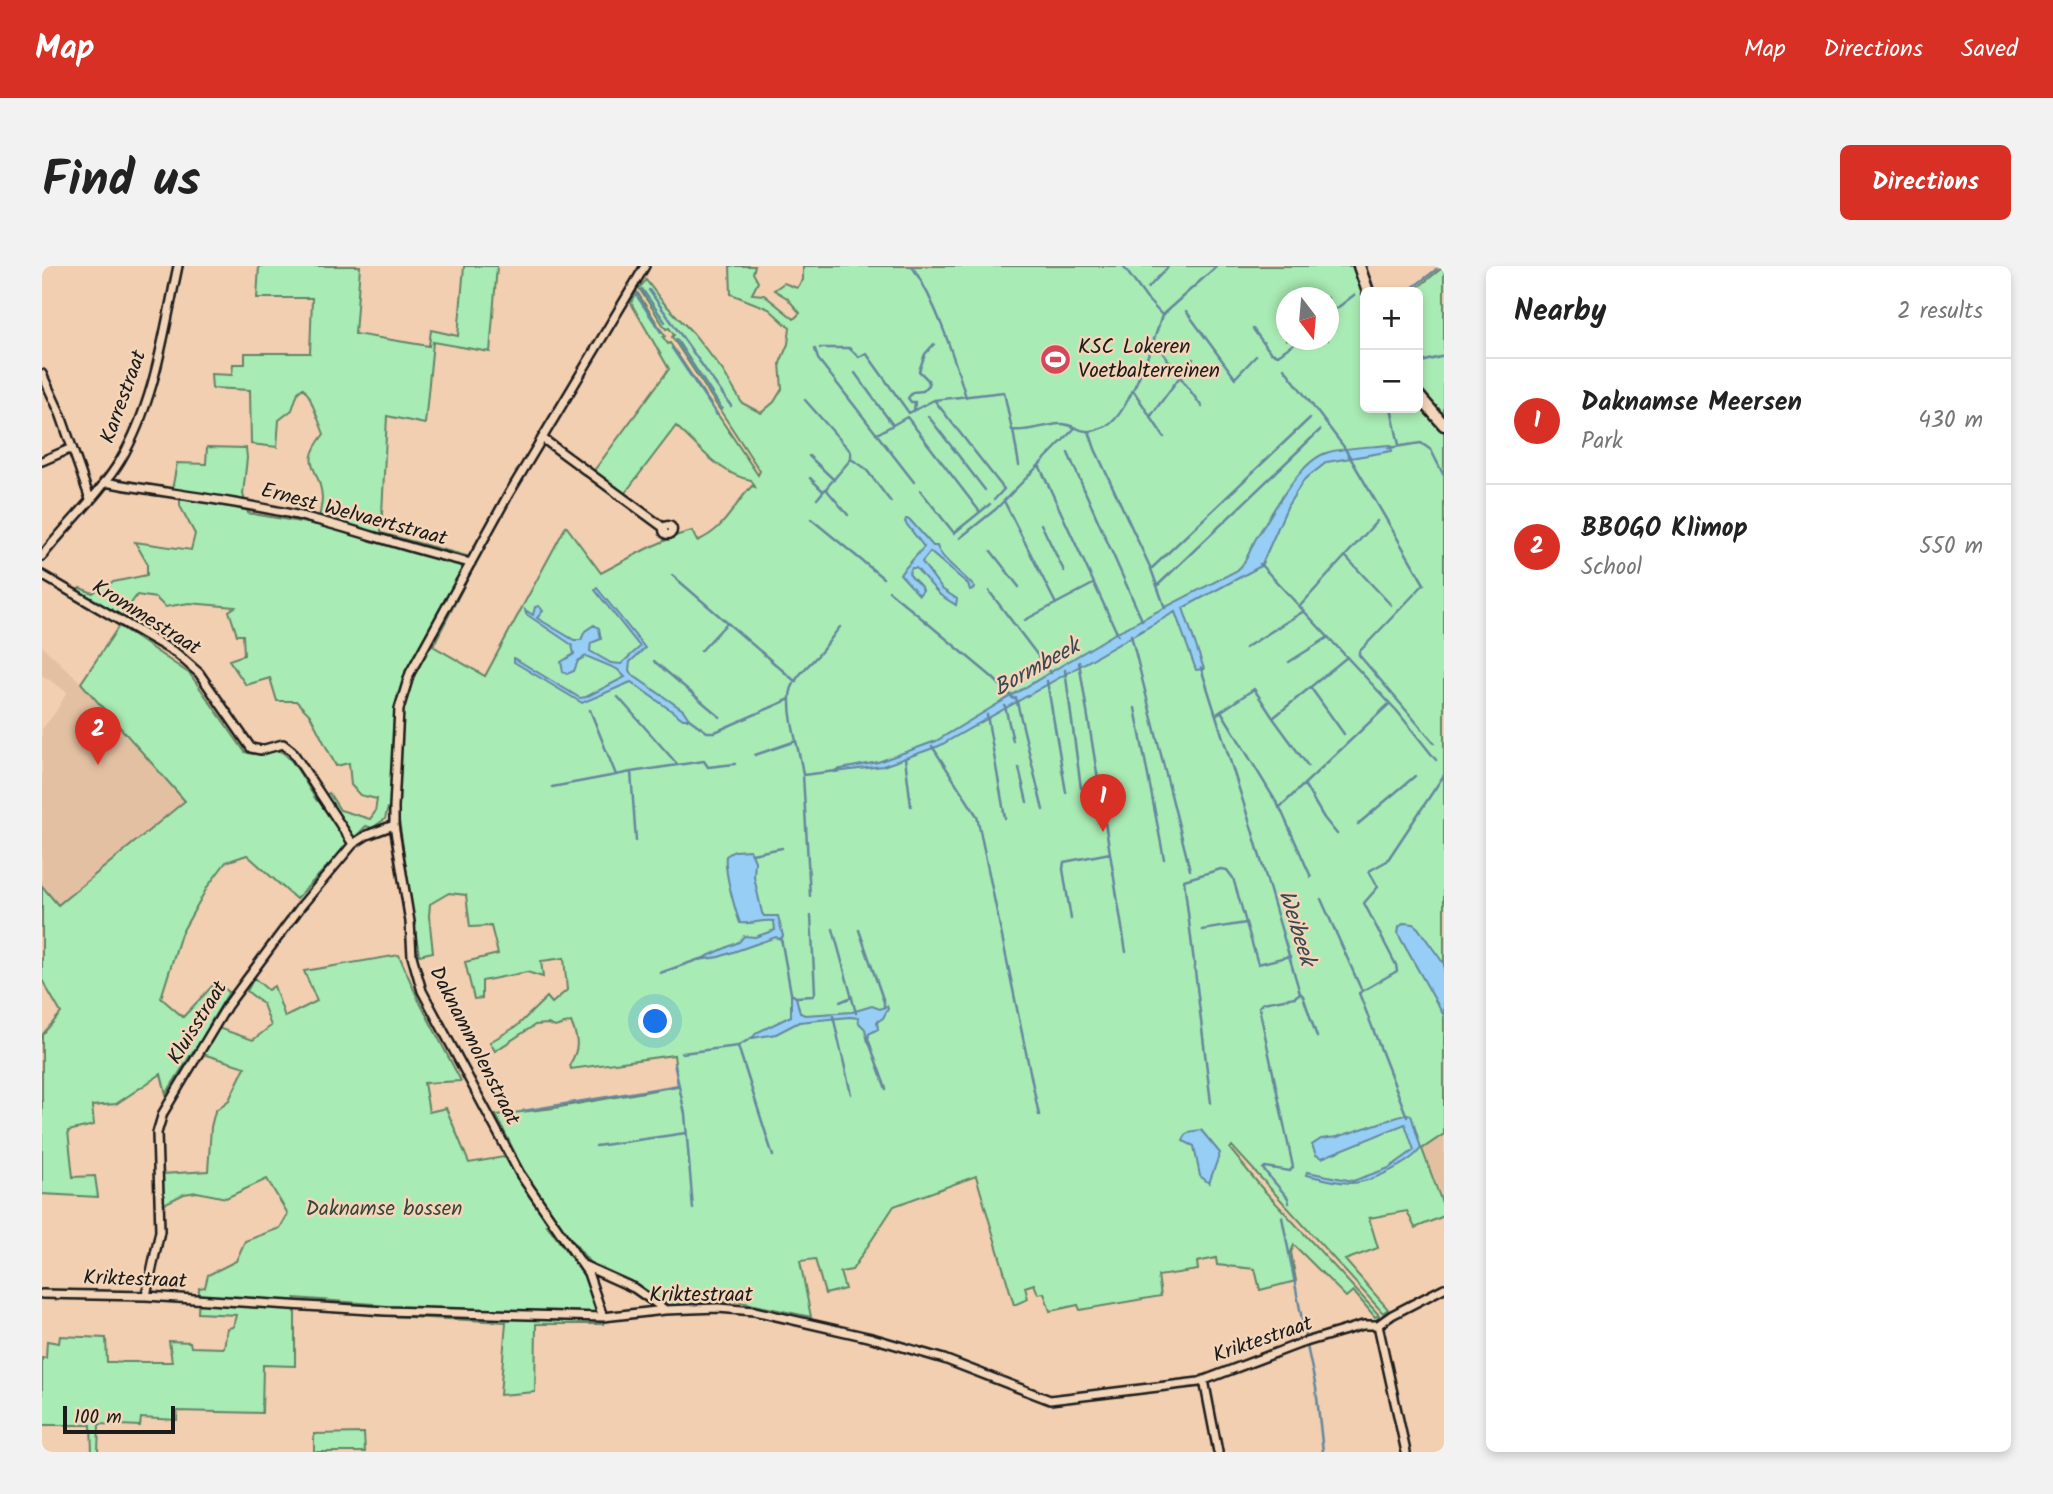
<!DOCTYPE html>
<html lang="en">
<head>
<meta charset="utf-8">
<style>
  :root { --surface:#fff; --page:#f2f2f2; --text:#222; --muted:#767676; --line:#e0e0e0; --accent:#d93025 }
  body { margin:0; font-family:Kalam,sans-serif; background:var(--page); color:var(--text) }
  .controls { position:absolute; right:21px; top:21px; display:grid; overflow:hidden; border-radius:10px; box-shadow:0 4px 10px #0003 }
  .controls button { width:63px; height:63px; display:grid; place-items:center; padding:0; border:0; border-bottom:2px solid var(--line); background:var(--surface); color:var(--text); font:35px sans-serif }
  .compass { position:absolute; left:1234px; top:21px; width:63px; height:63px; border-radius:50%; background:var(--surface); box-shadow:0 4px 10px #0003; rotate:164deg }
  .scale { position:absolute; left:21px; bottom:18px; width:112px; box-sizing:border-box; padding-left:7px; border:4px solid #1c1c1c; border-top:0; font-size:19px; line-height:24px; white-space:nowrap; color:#1c1c1c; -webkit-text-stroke:5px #f3d5b9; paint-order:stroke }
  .you { position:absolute; left:614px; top:756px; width:24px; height:24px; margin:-18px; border:5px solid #fff; border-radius:50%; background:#1a73e8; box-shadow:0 0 0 10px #1a73e833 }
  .badge { display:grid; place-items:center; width:46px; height:46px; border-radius:50%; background:var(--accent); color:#fff; font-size:23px; font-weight:700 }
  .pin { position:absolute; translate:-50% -58px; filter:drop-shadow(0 2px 4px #0008) }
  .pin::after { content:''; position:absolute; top:37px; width:24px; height:21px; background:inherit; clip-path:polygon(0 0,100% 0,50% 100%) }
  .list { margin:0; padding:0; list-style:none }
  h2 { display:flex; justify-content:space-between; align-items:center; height:91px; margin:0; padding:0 28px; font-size:30px }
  h2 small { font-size:23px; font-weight:400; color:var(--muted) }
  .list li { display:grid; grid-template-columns:46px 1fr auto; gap:21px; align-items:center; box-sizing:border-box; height:126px; padding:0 28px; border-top:2px solid var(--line) }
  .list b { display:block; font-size:26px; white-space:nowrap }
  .list p { margin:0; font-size:23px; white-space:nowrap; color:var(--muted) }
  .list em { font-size:23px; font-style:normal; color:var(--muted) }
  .map { position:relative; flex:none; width:1402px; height:1186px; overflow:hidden; border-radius:10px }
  header { display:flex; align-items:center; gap:42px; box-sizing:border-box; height:98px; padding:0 35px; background:var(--accent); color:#fff }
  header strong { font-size:33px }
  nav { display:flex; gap:38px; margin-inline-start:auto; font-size:24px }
  .intro { display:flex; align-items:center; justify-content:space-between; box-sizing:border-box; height:168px; padding:0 42px }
  h1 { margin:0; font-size:49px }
  .button { padding:18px 32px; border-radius:10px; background:var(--accent); color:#fff; font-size:24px; font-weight:700 }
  main { display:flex; gap:42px; padding:0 42px }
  aside { flex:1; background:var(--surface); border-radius:10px; box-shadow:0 4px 10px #0003 }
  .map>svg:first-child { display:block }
  .built { fill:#e3c0a2 }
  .green { fill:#a9ebb4; stroke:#628468; stroke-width:2; fill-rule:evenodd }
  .water { fill:#96cef5; stroke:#65879e; stroke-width:2 }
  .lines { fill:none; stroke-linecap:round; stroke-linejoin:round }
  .stream { stroke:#65879e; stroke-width:2.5 }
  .street-casing { stroke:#1c1c1c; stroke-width:12 }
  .secondary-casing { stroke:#1c1c1c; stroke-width:15 }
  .street { stroke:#f3d5b9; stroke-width:7 }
  .secondary { stroke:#f3d5b9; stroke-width:10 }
  .labels { text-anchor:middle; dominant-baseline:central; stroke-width:5; stroke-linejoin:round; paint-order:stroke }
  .poi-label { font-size:21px; fill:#1c1c1c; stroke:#f3d5b9; text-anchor:start }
  .street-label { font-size:21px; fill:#1c1c1c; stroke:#f3d5b9 }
  .park-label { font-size:21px; fill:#38453a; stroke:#f3d5b9 }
  .water-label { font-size:23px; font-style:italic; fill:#3a4852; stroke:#f3d5b9 }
</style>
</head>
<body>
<header>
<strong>Map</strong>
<nav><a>Map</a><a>Directions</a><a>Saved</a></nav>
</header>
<div class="intro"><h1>Find us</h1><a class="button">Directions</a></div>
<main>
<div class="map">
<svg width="1402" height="1186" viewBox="0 0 1402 1186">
  <rect width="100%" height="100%" fill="#f2cfb1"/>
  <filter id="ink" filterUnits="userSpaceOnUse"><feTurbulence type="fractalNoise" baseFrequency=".0143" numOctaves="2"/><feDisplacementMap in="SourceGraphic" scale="14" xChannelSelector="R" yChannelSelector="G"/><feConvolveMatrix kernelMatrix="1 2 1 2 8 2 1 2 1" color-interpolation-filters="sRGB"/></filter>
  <g filter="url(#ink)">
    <path class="built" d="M 0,380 L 39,417 L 143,535 L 16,639 L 0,620 L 0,463 L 13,447 L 25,426 L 0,409 Z
      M 1402,868 L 1402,935 L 1380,883 Z"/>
    <path class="green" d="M 217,0 L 318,0 L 313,68 L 387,80 L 389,64 L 416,70 L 422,0 L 455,0 L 448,86 L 391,76 L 383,158 L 345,150 L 339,267 L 436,293 L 391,380 L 443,410 L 524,260 L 559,307 L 604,283 L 636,269 L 650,265 L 655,275 C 684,263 690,240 710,220 L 713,221 L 709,214 C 679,209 656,180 634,160 L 583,227 L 551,206 L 627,103 L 589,37 L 595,26 L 623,70 L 621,71 L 626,78 L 628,77 L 716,209 L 718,205 L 630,71 L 632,69 L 627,62 L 624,63 L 597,22 L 604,14 L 620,35 L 651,67 L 681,105 L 700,137 L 719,147 L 732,136 L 740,123 L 738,97 L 746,78 L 748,62 L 727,43 L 689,28 L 688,0 L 713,0 L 711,7 L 716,16 L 710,28 L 722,29 L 752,53 L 758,47 L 745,32 L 732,24 L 742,17 L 755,22 L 761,14 L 761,0 L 1314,0 L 1323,29 L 1323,142 L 1376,142 L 1376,135 L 1402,163 L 1402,868 L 1380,883 L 1402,942 L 1402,950 L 1373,962 L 1365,945 L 1327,952 L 1336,982 L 1303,994 L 1346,1043 L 1341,1047 L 1190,880 L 1188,883 L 1219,921 L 1337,1049 L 1333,1051 L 1311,1025 L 1304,1031 L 1252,979 L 1249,986 L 1254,1015 L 1218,1024 L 1213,1003 L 1175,999 L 1174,992 L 1155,996 L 1156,1004 L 1116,1010 L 1119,1030 L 1038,1044 L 1036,1039 L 1008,1045 L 1002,1027 L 996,1028 L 992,1018 L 983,1021 L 986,1033 L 972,1039 L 934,910 L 852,940 L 810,1004 L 798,1006 L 803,1023 L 783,1028 L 773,993 L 758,995 L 769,1051 L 694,1035 L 627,1039 L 594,1021 L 552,1002 L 516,956 L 505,959 L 543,1011 L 561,1058 L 494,1058 L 493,1126 L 458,1129 L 464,1056 L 328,1049 L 331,1038 L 253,1032 L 253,1100 L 221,1099 L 220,1147 L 135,1145 L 135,1154 L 99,1152 L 98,1160 L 57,1158 L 56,1186 L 50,1186 L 49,1159 L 0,1159 L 0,1092 L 4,1092 L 5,1075 L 17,1077 L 18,1070 L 64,1072 L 65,1096 L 130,1096 L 127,1075 L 148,1076 L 149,1081 L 182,1082 L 185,1062 L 191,1061 L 194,1049 L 156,1047 L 157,1022 L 163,1021 L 166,1009 L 194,995 L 203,975 L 238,962 L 246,948 L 225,913 L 184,932 L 155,926 L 142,928 L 122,938 L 120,908 L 166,905 L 169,861 L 173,845 L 187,834 L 203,801 L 151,785 L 124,828 L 119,808 L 74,838 L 50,840 L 52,859 L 26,865 L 31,911 L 53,910 L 56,931 L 0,928 L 0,769 L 19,747 L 0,714 L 0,620 L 16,639 L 143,535 L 39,417 L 77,360 L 148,408 L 203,486 C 215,491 225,483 237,485 C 250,488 267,524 275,535 L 287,527 L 298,544 L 328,553 L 333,546 L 335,533 L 318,529 L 309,519 L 307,497 L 294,500 L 268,449 L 254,435 L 235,435 L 228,412 L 204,419 L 187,394 L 202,389 L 201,369 L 195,369 L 187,345 L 193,341 L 147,337 L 123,341 L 114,332 L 95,329 L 80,350 L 34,325 L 38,322 L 51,327 L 62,318 L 105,309 L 105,297 L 93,276 L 149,284 L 153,268 L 138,240 L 138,225 L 130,224 L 135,197 L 164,198 L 165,181 L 204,182 L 205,192 L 201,228 L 206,247 L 276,259 C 277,250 280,240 280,231 C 278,199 256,201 282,168 L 267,130 L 261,122 L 256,126 L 250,144 L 237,154 L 235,181 L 209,178 L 208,124 L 170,122 L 169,108 L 190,109 L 191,98 L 203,98 L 203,87 L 268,87 L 270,32 L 215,32 ZM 1244,32 L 1286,32 L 1286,74 L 1244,74 ZM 355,541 L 377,689 L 391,686 L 387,650 L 388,638 L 407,627 L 424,629 L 428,661 L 449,660 L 456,688 L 423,696 L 432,733 L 440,732 L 440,715 L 485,706 L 501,711 L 499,695 L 522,692 L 525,724 L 510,737 L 505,731 L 475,760 L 448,776 L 453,785 L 493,759 L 506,758 L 513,761 L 529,756 C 536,773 538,782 528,798 L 529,803 L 632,789 L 636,820 L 512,842 L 454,849 L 474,889 L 427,897 L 404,842 L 387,846 L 382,817 L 419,815 L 376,733 L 357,689 L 262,705 L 275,735 L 243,751 L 232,720 L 226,724 L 212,712 L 205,725 L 221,738 L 229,760 L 211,774 L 167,759 L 187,726 L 174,716 L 141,751 L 119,732 L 139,668 L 166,620 L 184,596 L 205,589 L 254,633 L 324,560 L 330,562 L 343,553 L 346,542 Z
      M 1400,2 L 1402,2 L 1402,153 L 1376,125 L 1376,26 L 1370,26 Z
      M 322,1167 L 323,1186 L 272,1186 L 272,1168 Z"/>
    <path class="water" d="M 1348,179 L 1350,185 L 1285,196 L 1262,214 L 1246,239 L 1219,300 L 1141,342 L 1162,403 L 1154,404 L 1133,346 L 897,480 L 841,500 L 793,506 L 794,504 L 836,496 L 894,475 L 1077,365 L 1194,305 C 1205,298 1208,281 1216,269 C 1231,246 1257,196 1284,187 C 1302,181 1329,181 1348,179 Z
      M 864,253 L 868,254 L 891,280 L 895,280 C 899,294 922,308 933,322 L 928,324 L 926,318 L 888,286 L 880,296 L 900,323 L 915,333 L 914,339 L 898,329 L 874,302 L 870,302 L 867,307 C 870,314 878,317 881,324 L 877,329 L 858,308 L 882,281 L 863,256 Z
      M 555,322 L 603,382 L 588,396 L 587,404 L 589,408 L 641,444 L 647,453 L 641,453 L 589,416 L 540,437 L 472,396 L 472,392 L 538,432 L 544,431 L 583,411 L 575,403 L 544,390 L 536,395 L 532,405 L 525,408 L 521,406 L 519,396 L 532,388 L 530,379 L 484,348 L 483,344 L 491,349 L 493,341 L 497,340 L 501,345 L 495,352 L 532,374 L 539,374 L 543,365 L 552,359 L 557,362 L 559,373 L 549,377 L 548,385 L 569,397 L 579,398 L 598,381 L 553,324 Z
      M 708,584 L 713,595 L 712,611 L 720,647 L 722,650 L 736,650 L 741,670 L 739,674 L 734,671 L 677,691 L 657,694 L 697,676 L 702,670 L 713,671 L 733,664 L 732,655 C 719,653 710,659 698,657 C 692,641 682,604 684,590 L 692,585 Z
      M 1362,657 L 1371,658 L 1376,662 L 1402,698 L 1402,750 L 1356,668 L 1357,661 Z
      M 749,728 L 754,731 L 758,747 L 763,749 L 810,746 L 830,740 L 838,743 L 845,740 L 846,743 L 841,752 L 835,756 L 836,763 L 827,768 L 826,776 L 823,763 L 817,757 L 816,752 L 808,751 L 757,756 L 734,768 L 711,772 L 714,767 L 749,750 Z
      M 1365,848 L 1369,849 L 1379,882 C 1369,897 1328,917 1309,917 C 1295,917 1278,912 1264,909 L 1265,906 L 1311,915 L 1347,902 L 1372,884 L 1363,858 L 1280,892 L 1274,889 L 1270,879 L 1279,873 L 1295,871 Z
      M 1159,864 L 1178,887 L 1167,917 L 1158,910 L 1152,880 L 1141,875 C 1144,865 1149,865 1159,864 Z"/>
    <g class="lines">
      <path class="stream" d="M 870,0 C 896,40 910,86 924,131
        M 1325,0 L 1325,1
        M 1328,11 L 1333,26
        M 1106,22 L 1127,0
        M 600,23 L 623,56
        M 607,24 L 689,140
        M 1365,26 L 1395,3
        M 593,27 L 619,66
        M 1144,45 L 1193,112 L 1214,90
        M 1120,49 L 1175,0
        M 1286,49 L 1312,29
        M 1211,63 L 1229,87 L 1236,89 L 1257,74
        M 634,73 L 680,143
        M 630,82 L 675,149
        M 778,82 L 807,82 L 817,91 L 824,87 L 867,147 L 892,134 L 962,126 L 970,164 C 986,166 1002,159 1018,158 C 1032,157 1038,169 1054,164 C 1059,162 1066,160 1069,157 C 1088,142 1113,73 1120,49 L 1105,33 L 1081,0
        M 773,83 L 776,93 L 872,216
        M 1121,87 L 1160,141
        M 1376,97 L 1402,90
        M 1242,102 L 1302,181 L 1382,318 L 1317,386 L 1317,389 L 1392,477
        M 813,107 L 850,158
        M 1091,124 L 1122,171
        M 763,134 L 809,186 L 809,193 L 775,233
        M 893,135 L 962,223 L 952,234
        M 1349,142 L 1357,179
        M 872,145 L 873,136 L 869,136 L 866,132 L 871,126 L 881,125 L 887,119 L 886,114 L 877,105 L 883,88 L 892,78
        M 886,150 L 943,224
        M 1108,151 L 1151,93
        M 971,164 L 977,199
        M 1047,165 L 1053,183 L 1109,303 L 1123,342
        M 835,168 L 865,151 L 938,246
        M 1346,182 L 1379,177 L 1389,184 L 1402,210
        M 1026,187 L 1100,354
        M 767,190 L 792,214
        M 809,193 L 823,202 L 849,236
        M 997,199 L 1076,369
        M 768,212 L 781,225
        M 784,223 L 806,249
        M 878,224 L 912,267 L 948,238
        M 962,235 L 1014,338
        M 769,253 L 841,312
        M 999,258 L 1022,305
        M 918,272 L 954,243 L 1032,163
        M 949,285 L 977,321
        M 1304,291 L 1349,339
        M 1218,298 L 1355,445 L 1394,494
        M 1109,303 L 1268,152
        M 630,309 L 754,416
        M 1115,320 L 1278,164
        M 847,325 L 950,411 L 972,433
        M 947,325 L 1009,407
        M 1258,340 L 1335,255
        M 983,354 L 1051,318
        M 1089,369 L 1148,604
        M 1203,382 L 1262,345
        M 659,385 L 685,357
        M 612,395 L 678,451
        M 1037,396 L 1084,686
        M 1247,396 L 1285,372
        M 1159,402 L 1211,567 L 1258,727 L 1253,731 L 1221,737 L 1217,741 L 1251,901 L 1248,905 L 1223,901 L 1221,903 L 1246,932 L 1247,937
        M 1023,404 L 1039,522
        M 1005,415 L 1024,526
        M 1269,422 L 1302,468
        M 576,431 L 636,499
        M 974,432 L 1001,544
        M 963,440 L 971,475
        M 1093,442 L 1122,593
        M 1179,445 L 1239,544 L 1269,611
        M 1175,448 L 1212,423 L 1231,452 L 1305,391
        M 945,449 L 963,552
        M 1231,452 L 1266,500
        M 647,453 L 665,466 L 673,466 L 748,433
        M 890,480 L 935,550 L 997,849
        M 713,489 L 754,475
        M 863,492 L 869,540
        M 977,502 L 985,536
        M 589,506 L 662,495 L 666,501 L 693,498
        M 574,509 L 589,506 L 594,575
        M 761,509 C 758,484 747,458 748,432 C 748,413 767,400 778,387 C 785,379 791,369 798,361
        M 1262,518 L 1282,552 L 1295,568
        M 510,521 L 574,509 L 548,444
        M 1237,542 L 1347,438
        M 1316,558 L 1373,510
        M 710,588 L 740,582
        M 768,630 L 761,509 L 794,505
        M 1279,633 L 1319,723
        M 1029,653 L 1021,603 L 1022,596 L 1068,587
        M 791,663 L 814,747
        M 817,664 L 842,736 L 842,741
        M 1160,664 L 1204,657
        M 739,672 L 749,727
        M 618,707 L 658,693
        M 1258,727 L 1261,730 L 1275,771
        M 749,728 L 754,731 L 771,730 L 773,726 L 769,650
        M 798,736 L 810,731
        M 791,750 L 809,828
        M 826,773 L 844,823
        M 696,780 L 731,890
        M 640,787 L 696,780 L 711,771
        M 632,797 L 643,848 L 651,943
        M 1169,837 L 1142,614 L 1179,603 L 1185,604 L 1191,612 L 1216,698 L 1248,690
        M 481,845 L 637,819
        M 1365,851 L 1317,727 L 1355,705 L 1354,699 L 1322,637 L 1336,621 L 1327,605 L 1345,595 L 1402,509
        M 554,880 L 644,867
        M 1240,951 L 1263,1069
        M 1265,1080 L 1274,1122 L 1281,1186"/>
      <defs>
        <path id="street" d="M 0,108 L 18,147 L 48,233
          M 500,172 L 622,262
          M 0,195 L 30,182
          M 62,216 C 129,228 197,235 263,251 C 319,265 373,285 429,297
          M621.5 264a4.5 4.5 0 1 1 9 0a4.5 4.5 0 1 1-9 0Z
          M 0,290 C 25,258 57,229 78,195 C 113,137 122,65 136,0
          M 0,309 L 134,387 L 157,407 L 209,482 L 219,484 L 241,478 L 250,485 L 311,578
          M 541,999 L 592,1022 L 622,1043
          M 0,1028 L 104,1030 L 344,1045 L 561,1051 L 623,1044 L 676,1042 L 712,1045 L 830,1072 L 902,1093 L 1008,1134 L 1157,1116 L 1257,1078 L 1321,1059 L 1336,1059
          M 104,1030 L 118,965 L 115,867 L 121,847 L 185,740 L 260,639 L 311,578 L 325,569 L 352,559
          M 561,1051 L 546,1007 L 478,908 L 380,725 L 370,690 L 368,656 L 352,559 L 352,541 L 357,443 L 368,407 L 465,231 L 603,0
          M 1336,1059 L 1364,1186
          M 1336,1059 L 1350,1049 L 1402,1022
          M 1162,1114 L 1176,1186"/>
        <path id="secondary" d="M 1317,0 L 1326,26
          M 1376,129 L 1402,159"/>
      </defs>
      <use href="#street" class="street-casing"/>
      <use href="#secondary" class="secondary-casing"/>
      <use href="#street" class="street"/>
      <use href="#secondary" class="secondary"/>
    </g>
  </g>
  <defs>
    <symbol id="stadium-disc" viewBox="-11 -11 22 22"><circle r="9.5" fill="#d1495b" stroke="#f3d5b9"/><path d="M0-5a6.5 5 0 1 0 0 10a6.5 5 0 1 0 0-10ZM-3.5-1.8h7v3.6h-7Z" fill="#fff"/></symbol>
  </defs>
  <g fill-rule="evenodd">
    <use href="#stadium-disc" x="996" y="76" width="35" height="35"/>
  </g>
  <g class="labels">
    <g class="poi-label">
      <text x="1036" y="81">KSC Lokeren<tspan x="1036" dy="24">Voetbalterreinen</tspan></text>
    </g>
    <g class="street-label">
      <text transform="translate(82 131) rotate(-70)">Karrestraat</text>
      <text transform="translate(312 249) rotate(15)">Ernest Welvaertstraat</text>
      <text transform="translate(104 352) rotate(32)">Krommestraat</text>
      <text transform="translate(156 757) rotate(-58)">Kluisstraat</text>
      <text transform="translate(432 780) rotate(63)">Daknammolenstraat</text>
      <text transform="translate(93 1014) rotate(2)">Kriktestraat</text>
      <text x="659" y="1029">Kriktestraat</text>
      <text transform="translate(1221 1074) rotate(-19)">Kriktestraat</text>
    </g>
    <g class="park-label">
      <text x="342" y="943">Daknamse bossen</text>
    </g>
    <g class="water-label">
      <text transform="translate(995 402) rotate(-29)">Bormbeek</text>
      <text transform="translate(1254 662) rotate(73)">Weibeek</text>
    </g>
  </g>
</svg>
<div class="controls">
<button>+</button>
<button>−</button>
</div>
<svg class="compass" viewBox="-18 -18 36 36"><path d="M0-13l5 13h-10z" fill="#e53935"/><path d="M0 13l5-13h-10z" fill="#767676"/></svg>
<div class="scale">100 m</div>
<div class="you"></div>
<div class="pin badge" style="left:1061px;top:566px">1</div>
<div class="pin badge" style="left:56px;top:499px">2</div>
</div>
<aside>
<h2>Nearby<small>2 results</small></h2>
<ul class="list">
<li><span class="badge">1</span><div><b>Daknamse Meersen</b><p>Park</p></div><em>430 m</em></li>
<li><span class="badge">2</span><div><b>BBOGO Klimop</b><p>School</p></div><em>550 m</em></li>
</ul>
</aside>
</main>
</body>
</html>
